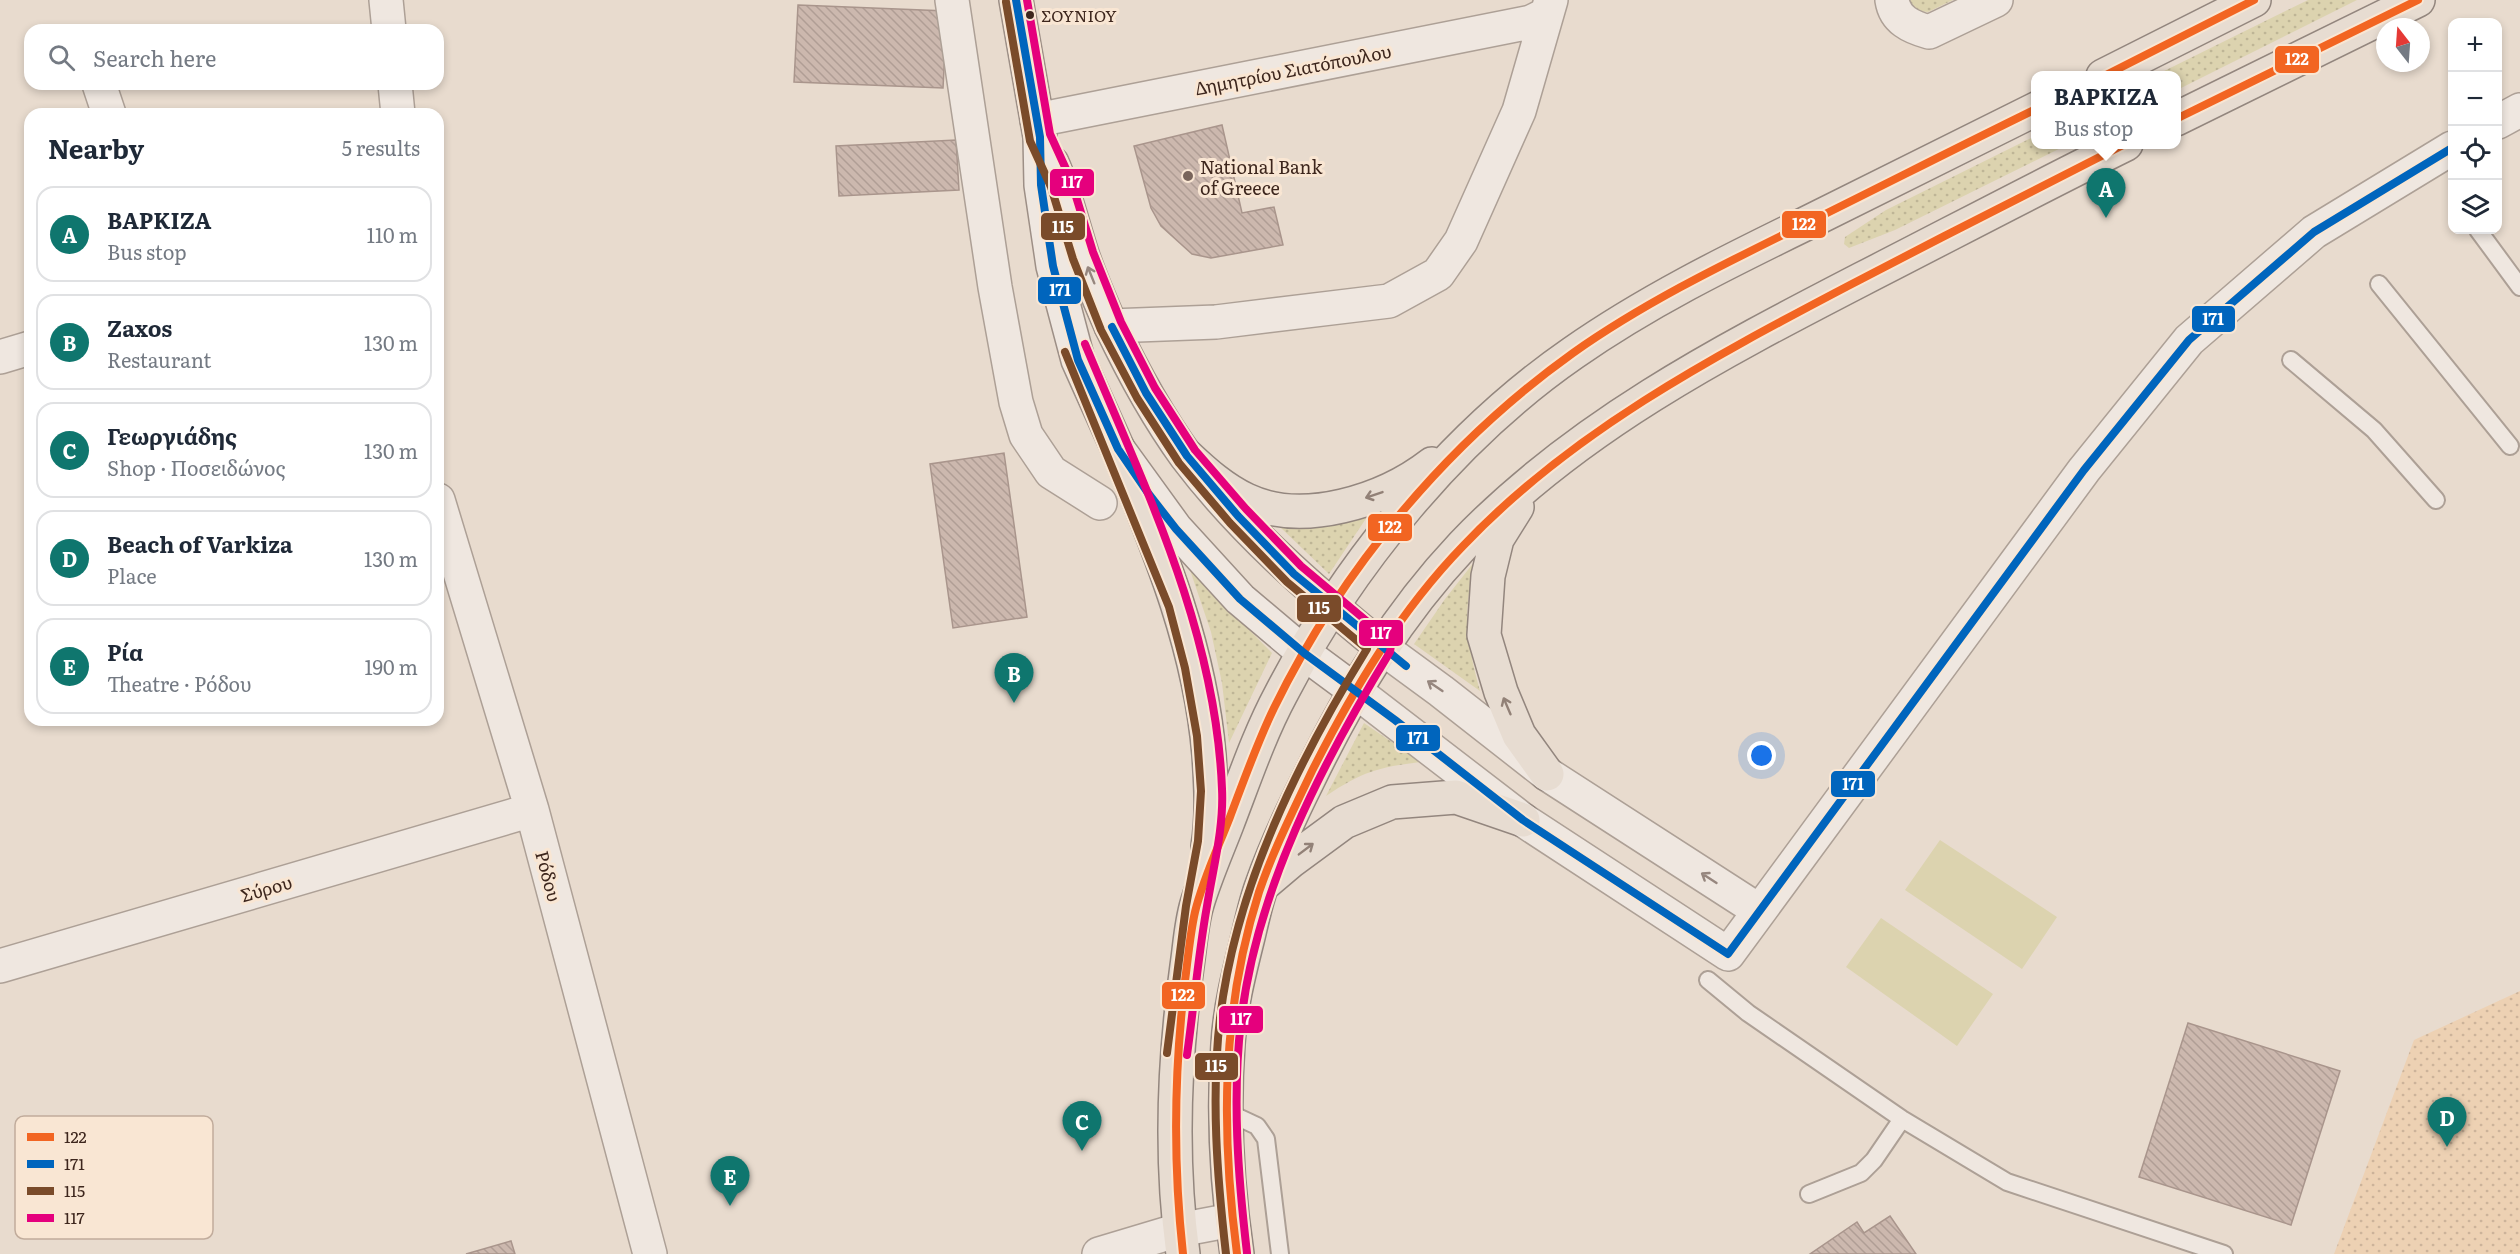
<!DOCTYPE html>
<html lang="en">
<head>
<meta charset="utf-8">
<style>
  :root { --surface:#fff; --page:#f6f6f7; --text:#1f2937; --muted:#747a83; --line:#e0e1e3; --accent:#0f766e }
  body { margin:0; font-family:Literata,serif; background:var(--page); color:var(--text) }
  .controls { position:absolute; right:18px; top:18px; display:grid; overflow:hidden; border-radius:12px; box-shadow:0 3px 9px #0003 }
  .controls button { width:54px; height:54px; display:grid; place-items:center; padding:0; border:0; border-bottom:2px solid var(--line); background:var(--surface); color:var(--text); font:30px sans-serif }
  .compass { position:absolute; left:2376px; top:18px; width:54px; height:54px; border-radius:50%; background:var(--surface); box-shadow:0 3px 9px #0003; rotate:343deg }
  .you { position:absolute; left:1762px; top:756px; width:21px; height:21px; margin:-15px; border:4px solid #fff; border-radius:50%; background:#1a73e8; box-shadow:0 0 0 9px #1a73e833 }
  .badge { display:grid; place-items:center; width:39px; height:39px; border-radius:50%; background:var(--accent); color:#fff; font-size:20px; font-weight:700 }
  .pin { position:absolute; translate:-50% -50px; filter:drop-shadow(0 2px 3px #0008) }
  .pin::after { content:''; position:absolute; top:32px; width:21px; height:18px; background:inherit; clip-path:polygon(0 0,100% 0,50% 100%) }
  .popup { position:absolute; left:2031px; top:71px; width:150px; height:78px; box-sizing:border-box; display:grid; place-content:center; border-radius:12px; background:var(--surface); filter:drop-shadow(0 2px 4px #0005); font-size:20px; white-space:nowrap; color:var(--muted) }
  .popup b { font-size:22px; color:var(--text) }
  .popup::after { content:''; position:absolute; left:50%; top:100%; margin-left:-12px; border:12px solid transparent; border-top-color:var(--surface) }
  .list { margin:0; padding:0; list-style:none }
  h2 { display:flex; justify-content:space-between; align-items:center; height:78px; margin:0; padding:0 24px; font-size:26px }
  h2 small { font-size:20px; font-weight:400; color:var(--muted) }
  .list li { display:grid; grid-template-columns:39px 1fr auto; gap:18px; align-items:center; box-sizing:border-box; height:96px; margin:0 12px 12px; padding:0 12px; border:2px solid var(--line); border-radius:18px }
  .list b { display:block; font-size:22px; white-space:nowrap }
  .list p { margin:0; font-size:20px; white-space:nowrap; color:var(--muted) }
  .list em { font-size:20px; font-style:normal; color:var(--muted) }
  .icon { flex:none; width:33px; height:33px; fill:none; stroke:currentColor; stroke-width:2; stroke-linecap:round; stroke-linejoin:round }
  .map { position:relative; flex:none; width:2520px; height:1254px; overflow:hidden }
  .search { position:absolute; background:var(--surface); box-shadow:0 3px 9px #0003; left:24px; top:24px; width:420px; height:66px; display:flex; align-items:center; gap:15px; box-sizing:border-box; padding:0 21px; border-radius:18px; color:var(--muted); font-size:22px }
  .panel { position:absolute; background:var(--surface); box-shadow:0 3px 9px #0003; left:24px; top:108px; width:420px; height:618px; border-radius:18px }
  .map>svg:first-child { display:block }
  .grass { fill:url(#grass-dots) }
  .sand { fill:url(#sand-dots) }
  .pitch { fill:#dcd3af }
  .building { fill:url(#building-back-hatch); stroke:#a9958c; stroke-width:1.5 }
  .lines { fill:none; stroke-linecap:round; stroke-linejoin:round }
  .service-casing { stroke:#ada096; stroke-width:20 }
  .minor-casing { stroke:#ada096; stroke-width:36 }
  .tertiary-casing { stroke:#ada096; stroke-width:36 }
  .secondary-casing { stroke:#9d8f86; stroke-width:36 }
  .primary-casing { stroke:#93867e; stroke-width:36 }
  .service { stroke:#efe7e0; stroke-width:16 }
  .minor { stroke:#efe7e0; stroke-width:33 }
  .tertiary { stroke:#efe7e0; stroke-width:33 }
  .secondary { stroke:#efe7e0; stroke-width:33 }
  .primary { stroke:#e7dcd1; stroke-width:33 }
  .bus-1-casing { stroke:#f9e6d3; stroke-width:12 }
  .bus-2-casing { stroke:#f9e6d3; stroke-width:12 }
  .bus-3-casing { stroke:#f9e6d3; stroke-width:12 }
  .bus-4-casing { stroke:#f9e6d3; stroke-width:12 }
  .bus-1 { stroke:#f26522; stroke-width:8 }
  .bus-2 { stroke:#0065bd; stroke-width:8 }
  .bus-3 { stroke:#7a4b2a; stroke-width:8 }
  .bus-4 { stroke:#e5007d; stroke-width:8 }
  .oneway { stroke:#96867e }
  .oneway2 { stroke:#928177 }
  .bus-dot { fill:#3d261d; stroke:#f9e6d3; stroke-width:2 }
  .poi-dot { fill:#79655b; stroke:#f9e6d3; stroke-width:2 }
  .labels { text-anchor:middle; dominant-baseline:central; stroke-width:6; stroke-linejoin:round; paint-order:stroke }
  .bus-label { font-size:16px; fill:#3d261d; stroke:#f9e6d3; text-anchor:start }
  .street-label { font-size:18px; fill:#3d261d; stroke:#f9e6d3 }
  .poi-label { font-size:18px; fill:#3d261d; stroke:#f9e6d3; text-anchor:start }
  .key { fill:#f9e6d3; stroke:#c1ac9c; stroke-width:1.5 }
  .key-label { font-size:16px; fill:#3d261d }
  .line-badge { stroke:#f9e6d3; stroke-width:2 }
  .badge-label { font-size:16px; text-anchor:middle; font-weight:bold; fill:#fff }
</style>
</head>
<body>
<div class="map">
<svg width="2520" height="1254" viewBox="0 0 2520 1254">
  <defs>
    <pattern id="grass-dots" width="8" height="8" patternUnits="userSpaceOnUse" patternTransform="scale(1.5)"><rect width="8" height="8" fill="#dcd3af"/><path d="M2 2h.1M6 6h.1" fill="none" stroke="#beb596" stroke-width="1.8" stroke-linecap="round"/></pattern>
    <pattern id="sand-dots" width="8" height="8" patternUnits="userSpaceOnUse" patternTransform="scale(1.5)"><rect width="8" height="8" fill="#edd1b3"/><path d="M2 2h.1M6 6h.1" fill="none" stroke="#ccb39a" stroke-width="1.8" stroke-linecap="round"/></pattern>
    <pattern id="building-back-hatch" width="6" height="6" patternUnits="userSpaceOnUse" patternTransform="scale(1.5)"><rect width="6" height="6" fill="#ccb8ae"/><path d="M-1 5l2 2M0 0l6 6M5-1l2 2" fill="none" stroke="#b09e95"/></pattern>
  </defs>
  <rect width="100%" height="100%" fill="#e8dbce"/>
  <path class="grass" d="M 1904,0 L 1953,0 L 1928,12 L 1912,10 Z
    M 2308,0 L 2357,0 L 2177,90 L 2176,76 L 2156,75 Z
    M 2035,136 L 2036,144 L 2067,145 L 1895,230 L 1849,248 L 1844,244 L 1845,237 L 1886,210 Z
    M 1367,517 L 1329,574 L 1280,527 L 1328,526 Z
    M 1482,552 C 1478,564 1473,576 1470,588 C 1463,623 1471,658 1480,691 L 1414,644 L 1445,599 Z
    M 1190,570 L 1272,653 L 1229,743 L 1222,683 L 1211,632 Z
    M 1364,723 L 1421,762 C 1378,767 1362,772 1326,796 Z"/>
  <path class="sand" d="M 2520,991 L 2520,1254 L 2334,1254 L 2414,1040 Z"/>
  <path class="pitch" d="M 1940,840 L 2057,917 L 2022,969 L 1905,890 Z
    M 1881,918 L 1993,994 L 1957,1046 L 1846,967 Z"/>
  <path class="building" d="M 798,5 L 947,11 L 943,88 L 794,82 Z
    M 1222,125 L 1242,213 L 1274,207 L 1283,245 L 1211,258 L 1192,254 L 1161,226 L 1151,208 L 1134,146 Z
    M 956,140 L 959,190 L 839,196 L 836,146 Z
    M 1004,453 L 1027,617 L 953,628 L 930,464 Z
    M 2188,1023 L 2340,1071 L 2291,1225 L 2139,1177 Z
    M 1890,1216 L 1916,1254 L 1810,1254 L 1857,1222 L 1864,1233 Z
    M 511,1241 L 515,1254 L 466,1254 Z"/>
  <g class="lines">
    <defs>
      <path id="service" d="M 2478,230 L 2520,287
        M 2379,284 L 2510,446
        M 2291,360 L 2374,430 L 2436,500
        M 1708,980 L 1748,1013 L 1902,1119 L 2007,1182 L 2224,1254
        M 1227,1112 L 1257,1126 L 1266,1139 L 1280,1254
        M 1809,1194 L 1861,1173 L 1874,1160 L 1902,1119"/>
      <path id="minor" d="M 386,0 L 389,30
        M 952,0 L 995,287 L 1016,402 L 1026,435 L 1051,472 L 1100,503
        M 1892,0 C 1895,20 1911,27 1929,32 L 1996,0
        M 99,84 L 109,114
        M 395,84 L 398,114
        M 1037,120 L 1531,22 L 1547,14
        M 2498,122 L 2520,110
        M 1111,326 L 1216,322 L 1389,301 L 1438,274 L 1461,241 L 1519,111 L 1551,0
        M 0,357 L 30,348
        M 438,500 L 532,810 L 650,1254
        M 1381,647 L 1441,691 L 1547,774 L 1758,910
        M 1354,690 L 1523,820 L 1728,954 L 2084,470 L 2189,340 L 2314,232 L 2452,148
        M 0,966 L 532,810"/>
      <path id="tertiary" d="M 1099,1254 L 1179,1230 L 1232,1220"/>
      <path id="secondary" d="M 1016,0 L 1040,137 L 1041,185 L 1053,266 L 1078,360 L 1118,449 L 1176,529 L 1240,599 L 1304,653 L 1354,690
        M 1052,163 C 1065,192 1072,223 1082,254 C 1090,278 1101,303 1111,326 C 1132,370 1157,416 1186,456 C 1241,529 1311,590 1381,647"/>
      <path id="primary" d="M 2103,76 L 2254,0
        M 2176,119 L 2418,0
        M 1118,449 C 1159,549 1200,646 1209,755 C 1211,785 1213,816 1208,846
        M 1187,456 C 1205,473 1223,489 1246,500 C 1303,527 1384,501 1432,464
        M 1517,507 L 1497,539 L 1488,576 L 1484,635 L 1501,692 L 1519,735 L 1547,774
        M 1265,883 L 1291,861 L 1344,822 L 1392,802 L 1456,797 L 1523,820
        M 1183,1254 C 1170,1159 1174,1060 1187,966 C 1190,946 1191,924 1197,904 C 1205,877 1217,850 1227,824 C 1244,780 1259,735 1281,694 C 1348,565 1453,436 1573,353 C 1646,302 1725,263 1805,224 C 1882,185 1959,147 2036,109
        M 1237,1254 C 1227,1186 1223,1113 1228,1044 C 1230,1008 1239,973 1248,937 C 1252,920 1256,901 1262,885 C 1275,848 1292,812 1309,778 C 1351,692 1397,615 1463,545 C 1576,427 1719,353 1862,279 C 1950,234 2037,188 2126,144"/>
    </defs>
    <use href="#service" class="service-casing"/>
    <use href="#minor" class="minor-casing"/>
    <use href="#tertiary" class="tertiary-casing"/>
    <use href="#secondary" class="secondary-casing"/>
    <use href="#primary" class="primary-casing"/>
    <use href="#service" class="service"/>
    <use href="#minor" class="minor"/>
    <use href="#tertiary" class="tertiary"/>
    <use href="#secondary" class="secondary"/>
    <use href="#primary" class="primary"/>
    <defs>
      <path id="bus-1" d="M 2104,76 L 2254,0
        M 2176,119 L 2418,0
        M 1183,1254 C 1173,1163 1174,1072 1185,981 C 1188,958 1190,934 1195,912 C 1203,879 1218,848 1230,817 C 1244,780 1257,743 1274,708 C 1342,569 1447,443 1573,353 C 1645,302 1726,263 1805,224 C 1882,186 1958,147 2036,109
        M 1237,1254 C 1221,1132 1221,1011 1259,892 C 1273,851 1293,811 1312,771 C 1353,690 1400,611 1463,546 C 1571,432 1711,358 1848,286 C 1940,238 2032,191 2125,144"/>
      <path id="bus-2" d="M 1016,0 L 1040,137 L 1041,185 L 1053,266 L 1078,360 L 1118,449 L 1148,493 L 1176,529 L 1240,599 L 1304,653 L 1395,720 L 1523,820 L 1728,954 L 2084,470 L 2189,340 L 2314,232 L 2452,148
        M 1112,327 L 1146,393 L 1187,456 L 1238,516 L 1294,574 L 1406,666"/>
      <path id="bus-3" d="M 1006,2 L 1030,141 L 1051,187 L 1073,259 L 1101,330 L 1137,398 L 1179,463 L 1230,523 L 1287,582 L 1367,649 C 1298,761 1236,886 1220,1018 C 1211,1097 1217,1176 1226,1254
        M 1065,352 L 1169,607 L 1185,668 L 1197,736 L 1201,791 L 1198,841 L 1186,906 L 1167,1053"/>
      <path id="bus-4" d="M 1027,0 L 1050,134 L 1071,180 L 1093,252 L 1121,322 L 1155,388 L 1195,450 L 1246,509 L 1301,566 L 1388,639 L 1391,645 L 1390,652 C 1321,765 1257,888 1241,1021 C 1232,1098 1238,1176 1247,1253
        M 1085,344 C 1145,488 1216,631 1222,789 C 1224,828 1213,868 1207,906 C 1198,956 1194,1006 1187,1055"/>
    </defs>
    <use href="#bus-1" class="bus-1-casing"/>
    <use href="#bus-2" class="bus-2-casing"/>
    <use href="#bus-3" class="bus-3-casing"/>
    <use href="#bus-4" class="bus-4-casing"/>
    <use href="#bus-1" class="bus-1"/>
    <use href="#bus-2" class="bus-2"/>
    <use href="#bus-3" class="bus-3"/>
    <use href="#bus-4" class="bus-4"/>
  </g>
  <defs><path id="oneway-shaft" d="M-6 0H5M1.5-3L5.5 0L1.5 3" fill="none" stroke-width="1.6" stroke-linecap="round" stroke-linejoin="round" transform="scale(1.5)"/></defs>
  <g class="oneway">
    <use href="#oneway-shaft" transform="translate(1091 275) rotate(-112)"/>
    <use href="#oneway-shaft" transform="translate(1435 686) rotate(-146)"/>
    <use href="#oneway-shaft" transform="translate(1709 878) rotate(-147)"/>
  </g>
  <g class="oneway2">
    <use href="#oneway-shaft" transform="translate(1374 495) rotate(161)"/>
    <use href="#oneway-shaft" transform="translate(1507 706) rotate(-113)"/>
    <use href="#oneway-shaft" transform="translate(1306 849) rotate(-37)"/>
  </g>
  <circle class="bus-dot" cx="1030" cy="15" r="5"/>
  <circle class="poi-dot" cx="1188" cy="176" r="6"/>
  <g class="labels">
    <g class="bus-label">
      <text x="1041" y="15">ΣΟΥΝΙΟΥ</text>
    </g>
    <g class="street-label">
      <text transform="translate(1293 69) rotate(-11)">Δημητρίου Σιατόπουλου</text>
      <text transform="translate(549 876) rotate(75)">Ρόδου</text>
      <text transform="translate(266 888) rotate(-16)">Σύρου</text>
    </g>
    <g class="poi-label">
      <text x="1200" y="166">National Bank<tspan x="1200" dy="21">of Greece</tspan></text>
    </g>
  </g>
  <rect x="15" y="1116" width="198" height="123" rx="9" class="key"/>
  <rect x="27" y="1133" width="27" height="8" fill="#f26522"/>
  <rect x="27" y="1160" width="27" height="8" fill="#0065bd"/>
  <rect x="27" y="1187" width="27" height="8" fill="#7a4b2a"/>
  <rect x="27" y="1214" width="27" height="8" fill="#e5007d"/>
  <g class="key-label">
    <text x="64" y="1143">122</text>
    <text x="64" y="1170">171</text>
    <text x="64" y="1197">115</text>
    <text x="64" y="1224">117</text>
  </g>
  <g class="line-badge">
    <rect x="2274" y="45" width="46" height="29" rx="6" fill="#f26522"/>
    <rect x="1049" y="168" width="46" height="29" rx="6" fill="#e5007d"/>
    <rect x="1781" y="210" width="46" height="29" rx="6" fill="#f26522"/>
    <rect x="1040" y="212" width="46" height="29" rx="6" fill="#7a4b2a"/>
    <rect x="1037" y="276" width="45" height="29" rx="6" fill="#0065bd"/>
    <rect x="2191" y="305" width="45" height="28" rx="6" fill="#0065bd"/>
    <rect x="1367" y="513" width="46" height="29" rx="6" fill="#f26522"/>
    <rect x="1296" y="594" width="46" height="29" rx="6" fill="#7a4b2a"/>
    <rect x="1358" y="619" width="46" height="28" rx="6" fill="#e5007d"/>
    <rect x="1395" y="724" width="46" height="28" rx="6" fill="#0065bd"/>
    <rect x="1830" y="770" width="46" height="28" rx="6" fill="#0065bd"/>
    <rect x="1161" y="981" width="45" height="29" rx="6" fill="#f26522"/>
    <rect x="1218" y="1005" width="46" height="29" rx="6" fill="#e5007d"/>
    <rect x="1194" y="1052" width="45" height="29" rx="6" fill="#7a4b2a"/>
  </g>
  <g class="badge-label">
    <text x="2297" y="65">122</text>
    <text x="1072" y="188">117</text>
    <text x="1804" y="230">122</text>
    <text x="1063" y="233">115</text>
    <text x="1060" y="296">171</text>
    <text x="2213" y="325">171</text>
    <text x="1390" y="533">122</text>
    <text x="1319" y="614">115</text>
    <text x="1381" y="639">117</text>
    <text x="1418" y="744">171</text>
    <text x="1853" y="790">171</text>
    <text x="1183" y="1001">122</text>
    <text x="1241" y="1025">117</text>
    <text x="1216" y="1072">115</text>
  </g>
</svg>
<div class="controls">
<button>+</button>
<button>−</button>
<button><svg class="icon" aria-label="locate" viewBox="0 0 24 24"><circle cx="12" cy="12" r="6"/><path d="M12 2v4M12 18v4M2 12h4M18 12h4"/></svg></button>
<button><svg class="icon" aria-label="layers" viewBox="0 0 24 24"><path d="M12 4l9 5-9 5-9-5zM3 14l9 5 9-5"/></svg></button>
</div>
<svg class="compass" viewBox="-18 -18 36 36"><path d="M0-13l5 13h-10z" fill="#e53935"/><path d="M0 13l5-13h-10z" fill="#747a83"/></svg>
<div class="you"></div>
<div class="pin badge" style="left:2106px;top:218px">A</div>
<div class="popup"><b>ΒΑΡΚΙΖΑ</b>Bus stop</div>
<div class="pin badge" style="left:1014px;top:703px">B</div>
<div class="pin badge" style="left:1082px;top:1151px">C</div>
<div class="pin badge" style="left:2447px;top:1147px">D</div>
<div class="pin badge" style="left:730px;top:1206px">E</div>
<div class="search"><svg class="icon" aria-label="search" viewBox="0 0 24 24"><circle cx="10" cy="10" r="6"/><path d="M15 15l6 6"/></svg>Search here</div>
<section class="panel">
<h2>Nearby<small>5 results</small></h2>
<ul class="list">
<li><span class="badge">A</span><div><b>ΒΑΡΚΙΖΑ</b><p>Bus stop</p></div><em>110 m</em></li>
<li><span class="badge">B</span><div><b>Zaxos</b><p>Restaurant</p></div><em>130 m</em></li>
<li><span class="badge">C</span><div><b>Γεωργιάδης</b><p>Shop · Ποσειδώνος</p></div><em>130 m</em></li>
<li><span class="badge">D</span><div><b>Beach of Varkiza</b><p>Place</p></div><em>130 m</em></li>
<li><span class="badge">E</span><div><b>Ρία</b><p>Theatre · Ρόδου</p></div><em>190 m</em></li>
</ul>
</section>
</div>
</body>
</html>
